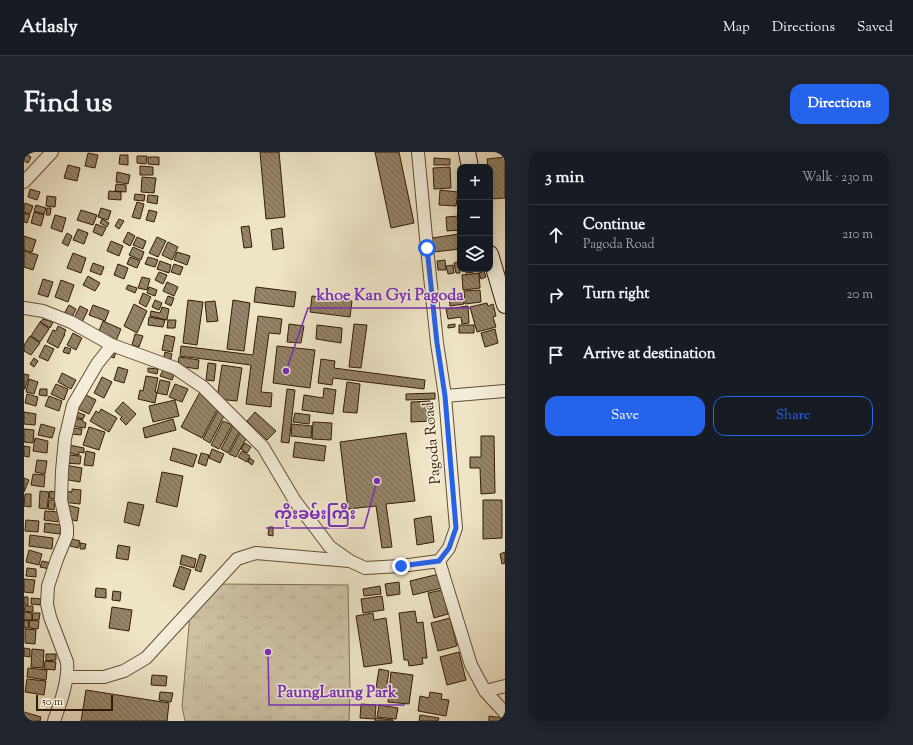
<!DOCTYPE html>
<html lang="en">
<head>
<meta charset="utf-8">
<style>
  :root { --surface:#171b24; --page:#20242c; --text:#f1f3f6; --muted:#9ea1a6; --line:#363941; --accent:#2563eb }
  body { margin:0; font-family:"Sorts Mill Goudy","Noto Sans Myanmar",serif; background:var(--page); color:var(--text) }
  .controls { position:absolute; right:12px; top:12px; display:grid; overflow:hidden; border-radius:8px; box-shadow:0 2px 10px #0003 }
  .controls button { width:36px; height:36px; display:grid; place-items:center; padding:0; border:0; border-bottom:1px solid var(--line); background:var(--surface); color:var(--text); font:20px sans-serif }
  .scale { position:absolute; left:12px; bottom:10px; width:77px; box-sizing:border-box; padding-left:4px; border:2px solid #341c04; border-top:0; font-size:11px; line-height:14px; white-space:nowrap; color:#341c04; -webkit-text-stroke:3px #f4edda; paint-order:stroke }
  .stop { position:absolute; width:12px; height:12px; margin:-9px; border:3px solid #2563eb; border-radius:50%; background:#fff }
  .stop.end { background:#2563eb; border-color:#fff; box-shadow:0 1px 4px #0008 }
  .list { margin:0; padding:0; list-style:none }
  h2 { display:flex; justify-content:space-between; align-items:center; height:52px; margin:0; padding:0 16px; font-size:17px }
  h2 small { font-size:13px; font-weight:400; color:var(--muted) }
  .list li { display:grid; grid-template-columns:26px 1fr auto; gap:12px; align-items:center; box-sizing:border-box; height:60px; padding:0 16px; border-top:1px solid var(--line) }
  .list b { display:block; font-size:15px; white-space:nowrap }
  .list p { margin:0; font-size:13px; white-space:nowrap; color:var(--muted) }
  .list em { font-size:13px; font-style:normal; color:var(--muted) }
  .actions { display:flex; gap:8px; padding:12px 16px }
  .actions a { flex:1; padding:9px 0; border:1px solid var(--accent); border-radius:12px; text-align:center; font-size:14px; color:var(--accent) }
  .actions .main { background:var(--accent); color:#fff }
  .icon { flex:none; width:22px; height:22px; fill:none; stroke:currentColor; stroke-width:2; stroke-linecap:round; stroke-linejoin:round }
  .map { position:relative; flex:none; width:481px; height:569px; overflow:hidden; border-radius:12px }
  header { display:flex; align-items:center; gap:24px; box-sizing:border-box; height:56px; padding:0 20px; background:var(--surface); border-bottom:1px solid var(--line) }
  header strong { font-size:19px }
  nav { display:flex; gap:22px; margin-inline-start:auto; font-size:14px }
  .intro { display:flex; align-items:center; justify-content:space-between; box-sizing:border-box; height:96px; padding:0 24px }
  h1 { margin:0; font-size:28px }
  .button { padding:10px 18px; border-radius:12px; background:var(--accent); color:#fff; font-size:14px; font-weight:700 }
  main { display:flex; gap:24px; padding:0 24px }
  aside { flex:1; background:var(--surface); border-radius:12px; box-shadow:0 2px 10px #0003 }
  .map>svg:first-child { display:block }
  .park { fill:url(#park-tufts); stroke:#816f54 }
  .building { fill:url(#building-back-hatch); stroke:#341c04 }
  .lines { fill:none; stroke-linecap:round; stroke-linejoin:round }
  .street-casing { stroke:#624e34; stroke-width:14 }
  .secondary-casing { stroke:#341c04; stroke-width:18 }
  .street { stroke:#f4edda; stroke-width:12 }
  .secondary { stroke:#f4edda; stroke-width:16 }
  .route { stroke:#2563eb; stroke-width:5 }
  .labels { text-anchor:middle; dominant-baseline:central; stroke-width:3; stroke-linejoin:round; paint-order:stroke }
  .street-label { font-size:15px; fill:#341c04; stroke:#f4edda }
  .leader { fill:none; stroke:#7b2cbf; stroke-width:1.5 }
  .callout-dot { fill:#7b2cbf; stroke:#f4edda; stroke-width:1.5 }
  .callout-label { font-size:16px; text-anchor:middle; font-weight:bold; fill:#7b2cbf; stroke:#f4edda; stroke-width:3; stroke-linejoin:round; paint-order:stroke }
</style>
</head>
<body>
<header>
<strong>Atlasly</strong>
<nav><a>Map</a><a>Directions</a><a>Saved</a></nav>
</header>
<div class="intro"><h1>Find us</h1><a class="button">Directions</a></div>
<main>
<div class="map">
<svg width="481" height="569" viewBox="0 0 481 569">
  <defs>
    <pattern id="park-tufts" width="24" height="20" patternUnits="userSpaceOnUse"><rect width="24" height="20" fill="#cec2a5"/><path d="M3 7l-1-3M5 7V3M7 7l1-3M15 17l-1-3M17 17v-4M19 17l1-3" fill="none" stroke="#b2a68c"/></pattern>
    <pattern id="building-back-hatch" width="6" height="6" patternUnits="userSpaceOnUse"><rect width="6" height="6" fill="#958469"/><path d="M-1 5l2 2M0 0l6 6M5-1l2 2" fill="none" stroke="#7a6b54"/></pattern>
  </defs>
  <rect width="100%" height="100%" fill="#eee4c6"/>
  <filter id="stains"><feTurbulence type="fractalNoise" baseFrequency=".005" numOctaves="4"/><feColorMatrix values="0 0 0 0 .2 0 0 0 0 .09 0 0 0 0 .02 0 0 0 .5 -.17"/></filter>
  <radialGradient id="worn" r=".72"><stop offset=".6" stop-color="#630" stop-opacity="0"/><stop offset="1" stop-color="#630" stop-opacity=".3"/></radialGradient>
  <path class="park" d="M 193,432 L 324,433 L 326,539 L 325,569 L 161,569 L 158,555 L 166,461 Z"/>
  <path class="building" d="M 236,0 L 255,0 L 261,65 L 242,67 Z
    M 351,0 L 375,0 L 390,71 L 367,76 Z
    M 0,1 L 7,5 L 4,11 L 0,9 Z
    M 64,1 L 74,3 L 71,16 L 61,14 Z
    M 96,3 L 104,3 L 104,13 L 95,12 Z
    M 113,4 L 123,4 L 122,12 L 113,11 Z
    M 124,5 L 135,5 L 135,13 L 124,12 Z
    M 481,5 L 481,46 L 466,47 L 466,15 L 464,15 L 463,7 Z
    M 410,6 L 426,7 L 426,13 L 410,13 Z
    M 44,13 L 56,16 L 53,29 L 40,26 Z
    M 116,14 L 129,15 L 129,23 L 116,23 Z
    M 426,15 L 427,36 L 410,37 L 409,16 Z
    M 93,20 L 106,23 L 104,32 L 92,30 Z
    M 118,25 L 132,26 L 130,41 L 117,40 Z
    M 92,32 L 102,33 L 102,40 L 91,39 Z
    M 6,37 L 16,40 L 13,48 L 4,45 Z
    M 416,38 L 434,40 L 432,54 L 415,53 Z
    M 85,39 L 97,40 L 97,48 L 84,47 Z
    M 111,42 L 121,43 L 120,49 L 110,48 Z
    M 124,43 L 134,44 L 133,52 L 123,50 Z
    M 23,44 L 32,45 L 31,55 L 22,54 Z
    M 113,50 L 120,52 L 116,67 L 108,65 Z
    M 1,51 L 9,54 L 6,62 L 0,60 L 0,55 Z
    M 12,53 L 22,56 L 20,62 L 10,59 Z
    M 23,56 L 27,56 L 26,63 L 22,63 Z
    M 77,56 L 87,59 L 84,68 L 74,65 Z
    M 57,58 L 73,63 L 69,73 L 53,68 Z
    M 125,58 L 133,60 L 130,70 L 122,68 Z
    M 10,60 L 20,63 L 17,74 L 7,71 Z
    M 0,61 L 6,63 L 3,71 L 0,70 Z
    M 31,63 L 42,66 L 38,80 L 27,76 Z
    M 435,64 L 436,78 L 423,79 L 422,65 Z
    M 78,67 L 85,71 L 83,75 L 76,71 Z
    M 95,67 L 100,69 L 95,77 L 91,74 Z
    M 72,72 L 82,76 L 78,84 L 69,80 Z
    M 225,74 L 228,95 L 220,96 L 217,75 Z
    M 258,76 L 260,96 L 249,98 L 247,78 Z
    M 54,77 L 64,81 L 60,92 L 49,88 Z
    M 104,80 L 111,84 L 106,94 L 99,90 Z
    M 43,81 L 48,84 L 44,94 L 38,91 Z
    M 435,82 L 436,97 L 410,100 L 408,86 Z
    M 0,84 L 12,88 L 8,100 L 0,98 Z
    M 113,85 L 122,89 L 119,97 L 109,93 Z
    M 133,85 L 142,89 L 134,105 L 125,101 Z
    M 87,89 L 99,94 L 95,104 L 83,99 Z
    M 144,90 L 154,95 L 148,108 L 138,103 Z
    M 109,95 L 120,100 L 117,108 L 105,103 Z
    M 0,99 L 14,103 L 9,118 L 0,115 Z
    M 153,100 L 166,104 L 163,113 L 150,108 Z
    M 49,101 L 62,106 L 57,121 L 43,116 Z
    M 106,105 L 116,109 L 113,116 L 103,112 Z
    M 124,105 L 134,108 L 131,115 L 121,112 Z
    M 421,108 L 422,118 L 414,118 L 413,109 Z
    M 136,109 L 147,113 L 145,121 L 133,117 Z
    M 435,110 L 436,121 L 432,121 L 430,111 Z
    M 69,111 L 80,115 L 77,123 L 66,119 Z
    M 94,112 L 104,116 L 100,127 L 90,123 Z
    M 150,112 L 159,115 L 156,123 L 147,120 Z
    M 429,113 L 430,121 L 424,122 L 422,114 Z
    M 441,117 L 450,117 L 450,120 L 442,121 Z
    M 460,119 L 462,125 L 457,127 L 455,121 Z
    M 135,120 L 143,123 L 139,132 L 131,128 Z
    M 455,121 L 456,136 L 439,138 L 438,123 Z
    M 64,124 L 76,131 L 71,139 L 59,133 Z
    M 118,125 L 126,127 L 123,138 L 114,136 Z
    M 19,127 L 29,130 L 24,145 L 14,142 Z
    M 37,128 L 50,133 L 44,150 L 31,145 Z
    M 143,130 L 154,135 L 150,144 L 139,139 Z
    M 104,133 L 113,136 L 111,141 L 102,137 Z
    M 125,135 L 133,138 L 131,144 L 123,141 Z
    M 232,135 L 272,140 L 270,155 L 230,150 Z
    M 456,138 L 457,150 L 441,152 L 440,139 Z
    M 119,141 L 127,145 L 122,155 L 115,151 Z
    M 438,143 L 440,152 L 426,154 L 425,145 Z
    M 144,144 L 150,146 L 147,154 L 141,151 Z
    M 288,144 L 328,149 L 326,165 L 286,160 Z
    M 131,148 L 138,151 L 135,158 L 128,155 Z
    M 164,148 L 179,150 L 173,193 L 159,191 Z
    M 209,148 L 226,151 L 220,199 L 203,197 Z
    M 191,149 L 194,169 L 183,170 L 181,150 Z
    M 463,151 L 464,154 L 469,152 L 472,164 L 469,165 L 472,175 L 453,180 L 446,155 Z
    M 110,152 L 123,159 L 113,181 L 100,174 Z
    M 45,153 L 52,157 L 48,165 L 41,160 Z
    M 69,153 L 85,159 L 81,169 L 65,163 Z
    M 56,154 L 64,158 L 58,170 L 50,166 Z
    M 444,154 L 445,171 L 438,172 L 437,165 L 424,167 L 422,157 Z
    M 138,155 L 145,157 L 143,168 L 126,164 L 127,159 L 136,161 Z
    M 234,164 L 258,167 L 256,182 L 245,181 L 237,240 L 248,241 L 247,255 L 222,252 L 227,213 L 156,204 L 157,194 L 229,203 Z
    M 125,165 L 141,168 L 139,175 L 124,173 Z
    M 19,167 L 29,170 L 26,176 L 16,170 Z
    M 144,168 L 152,168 L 151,176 L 143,176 Z
    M 79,169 L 97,177 L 92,189 L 74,181 Z
    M 16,170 L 25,177 L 16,190 L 7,184 Z
    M 265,172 L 280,174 L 277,191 L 263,190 Z
    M 330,172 L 343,173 L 337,216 L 325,215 Z
    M 431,172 L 431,175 L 424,176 L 424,173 Z
    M 293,173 L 318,176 L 317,191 L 292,187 Z
    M 435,173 L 450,173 L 450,181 L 435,181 Z
    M 34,174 L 42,178 L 40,182 L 41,182 L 34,196 L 23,190 L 29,178 L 32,179 Z
    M 471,177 L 474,191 L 461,195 L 457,181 Z
    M 49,181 L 58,186 L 52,198 L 43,193 Z
    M 111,182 L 119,184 L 115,195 L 108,193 Z
    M 141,183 L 151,185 L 148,200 L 138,198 Z
    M 6,184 L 16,191 L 7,203 L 0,199 L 0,193 Z
    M 21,193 L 30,197 L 24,209 L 15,205 Z
    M 253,194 L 291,198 L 286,236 L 249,231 Z
    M 41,195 L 47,197 L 45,202 L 39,200 Z
    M 87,198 L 92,200 L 90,206 L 85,204 Z
    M 141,200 L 148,202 L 146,210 L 139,209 Z
    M 155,205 L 175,208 L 174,217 L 154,214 Z
    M 10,206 L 14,209 L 10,215 L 6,212 Z
    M 297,207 L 311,209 L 310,216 L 401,228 L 400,237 L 309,226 L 308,233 L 294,231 Z
    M 184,211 L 192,212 L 190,229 L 182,228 Z
    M 198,213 L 218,216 L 213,249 L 193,247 Z
    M 94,215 L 104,218 L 100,231 L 90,228 Z
    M 124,216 L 134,217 L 133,222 L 124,220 Z
    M 139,218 L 150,223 L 148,228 L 136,224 Z
    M 38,221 L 52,228 L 47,237 L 34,230 Z
    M 0,222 L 5,223 L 1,237 L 0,237 Z
    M 122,224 L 134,226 L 131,240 L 133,240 L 131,251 L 114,247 L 116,238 L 119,239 Z
    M 78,225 L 88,230 L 80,246 L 70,241 Z
    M 5,227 L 14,230 L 10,242 L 2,240 Z
    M 136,228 L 146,230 L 143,243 L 133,241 Z
    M 323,230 L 336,232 L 333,261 L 319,260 Z
    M 32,232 L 44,237 L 40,248 L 27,242 Z
    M 151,232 L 164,237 L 158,250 L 145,245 Z
    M 300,236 L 312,238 L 309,262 L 278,258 L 280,243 L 299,246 Z
    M 16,237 L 23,237 L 23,244 L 15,243 Z
    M 263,237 L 271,238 L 265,291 L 257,290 Z
    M 176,240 L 193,258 L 178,286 L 157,275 Z
    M 411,241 L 411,247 L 382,248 L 382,242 Z
    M 3,242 L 14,245 L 12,254 L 1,251 Z
    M 62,243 L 72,248 L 65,262 L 54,257 Z
    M 25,244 L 38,249 L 35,259 L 21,254 Z
    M 151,248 L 155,264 L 129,270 L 125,254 Z
    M 406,249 L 407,269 L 387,270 L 387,250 Z
    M 99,250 L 112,262 L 102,273 L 96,267 L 98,265 L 91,259 Z
    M 77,257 L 93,266 L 85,280 L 66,269 L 72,259 L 75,261 Z
    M 194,259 L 201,262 L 186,291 L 179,287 Z
    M 0,260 L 12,262 L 11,273 L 0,272 Z
    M 53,260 L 61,263 L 59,267 L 51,265 Z
    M 231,260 L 252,279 L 243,288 L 223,269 Z
    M 271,261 L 286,263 L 285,272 L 269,270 Z
    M 49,266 L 59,268 L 59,270 L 62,271 L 61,276 L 48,274 Z
    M 149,267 L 152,278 L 121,286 L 119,276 Z
    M 199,269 L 208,273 L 195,297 L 187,293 Z
    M 289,270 L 308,271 L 307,288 L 288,287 Z
    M 17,272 L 31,276 L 28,286 L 14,283 Z
    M 268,272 L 288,274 L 287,286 L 267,284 Z
    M 209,274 L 216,278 L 204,301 L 197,297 Z
    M 65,275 L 81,280 L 75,298 L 59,293 Z
    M 48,276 L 58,277 L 57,283 L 47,282 Z
    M 0,277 L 10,278 L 9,291 L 0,290 Z
    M 217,279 L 224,283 L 212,305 L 205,302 Z
    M 382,281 L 391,349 L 362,352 L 368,395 L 358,396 L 352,354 L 324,357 L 316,290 Z
    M 457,284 L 470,284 L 471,341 L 457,342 L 456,316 L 446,316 L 446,305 L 457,305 Z
    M 11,286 L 24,289 L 23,301 L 9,299 Z
    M 271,290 L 302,294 L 300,309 L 269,305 Z
    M 221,291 L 227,295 L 223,301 L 217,297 Z
    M 45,293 L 60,296 L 60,301 L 55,300 L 55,303 L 44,301 Z
    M 0,294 L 6,295 L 5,305 L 0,304 Z
    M 149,296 L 173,303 L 169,315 L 146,308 Z
    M 188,297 L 200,302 L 196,311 L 185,306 Z
    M 62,299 L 71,301 L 69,314 L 60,313 Z
    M 218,299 L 226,304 L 223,310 L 214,305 Z
    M 177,301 L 185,303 L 182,314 L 174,311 Z
    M 41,303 L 57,304 L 56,312 L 40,311 Z
    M 226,306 L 230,309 L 228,313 L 224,310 Z
    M 13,308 L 23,309 L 21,322 L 11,320 Z
    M 41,313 L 58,316 L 56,330 L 39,327 Z
    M 138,320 L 159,324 L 153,355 L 132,350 Z
    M 9,322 L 21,323 L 20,335 L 7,333 Z
    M 0,326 L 5,328 L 0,340 Z
    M 48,337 L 57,338 L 56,352 L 38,350 L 40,339 L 48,340 Z
    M 16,339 L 25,340 L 23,357 L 15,356 Z
    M 26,339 L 31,340 L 31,347 L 25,346 Z
    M 1,342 L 7,342 L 7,355 L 0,354 Z
    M 25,348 L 31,348 L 30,358 L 24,357 Z
    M 459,348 L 478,348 L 478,386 L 459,387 Z
    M 104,350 L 120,353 L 115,374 L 100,370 Z
    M 43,353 L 55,356 L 53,369 L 44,367 Z
    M 21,359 L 35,360 L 34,370 L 20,368 Z
    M 407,364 L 410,390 L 393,393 L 390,367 Z
    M 2,368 L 15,369 L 14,380 L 1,379 Z
    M 21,371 L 37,373 L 36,382 L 20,380 Z
    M 245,375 L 249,375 L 249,384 L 244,383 Z
    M 6,383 L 29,386 L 28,397 L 5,394 Z
    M 48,387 L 56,389 L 54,396 L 46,394 Z
    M 56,391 L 62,392 L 61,397 L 56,397 Z
    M 94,393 L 106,395 L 104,408 L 92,406 Z
    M 5,398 L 18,402 L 15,413 L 2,410 Z
    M 481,400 L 481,411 L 478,412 L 476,402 Z
    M 176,402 L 182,404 L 177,420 L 171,418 Z
    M 158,403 L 172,407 L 170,416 L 156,412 Z
    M 18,409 L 27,411 L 26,417 L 16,415 Z
    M 156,414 L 167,418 L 160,438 L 149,434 Z
    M 3,416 L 12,417 L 12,425 L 2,424 Z
    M 415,422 L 418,436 L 389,443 L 386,429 Z
    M 0,427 L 11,428 L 9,441 L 0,440 Z
    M 375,430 L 376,442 L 363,444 L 361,432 Z
    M 356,434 L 357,442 L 340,444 L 339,437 Z
    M 72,436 L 82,437 L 82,446 L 71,445 Z
    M 418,438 L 424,462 L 410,466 L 404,441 Z
    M 89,439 L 97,440 L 96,449 L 88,448 Z
    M 358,444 L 360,458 L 339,461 L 337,447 Z
    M 0,445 L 4,445 L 4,453 L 0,453 Z
    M 7,446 L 17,447 L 16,453 L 7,452 Z
    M 1,454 L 9,454 L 9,460 L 0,459 Z
    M 88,455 L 108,458 L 105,479 L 85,476 Z
    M 391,459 L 393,471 L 399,470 L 403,506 L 398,506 L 399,512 L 385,514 L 384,508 L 380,508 L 375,461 Z
    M 0,460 L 8,461 L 8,468 L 0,468 Z
    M 9,461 L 16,461 L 15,468 L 8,468 Z
    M 349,461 L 350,468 L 362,466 L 368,511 L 340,515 L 332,464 Z
    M 426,466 L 433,494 L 414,499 L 407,471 Z
    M 0,468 L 5,469 L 4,476 L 0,476 Z
    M 5,468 L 15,469 L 14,477 L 5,476 Z
    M 1,477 L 12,478 L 11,492 L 1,491 Z
    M 0,496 L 6,497 L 6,505 L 0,504 Z
    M 8,497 L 20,498 L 19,516 L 7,515 Z
    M 435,500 L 442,528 L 423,533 L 416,505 Z
    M 22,502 L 32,502 L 32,508 L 22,509 Z
    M 21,509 L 32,510 L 31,518 L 20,517 Z
    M 4,516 L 23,518 L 22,528 L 3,525 Z
    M 355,517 L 365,519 L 362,538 L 352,536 Z
    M 367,520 L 389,523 L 385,552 L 364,550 Z
    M 128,523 L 143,524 L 142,534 L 127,533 Z
    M 3,527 L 22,529 L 20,543 L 1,540 Z
    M 62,538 L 145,551 L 143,569 L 57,569 Z
    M 136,540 L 149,541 L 147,550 L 135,548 Z
    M 406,540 L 418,542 L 417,547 L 425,548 L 422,564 L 394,559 L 396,544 L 405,546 Z
    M 337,552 L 352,553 L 351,567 L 336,566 Z
    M 355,553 L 374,556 L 372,567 L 353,565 Z
    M 0,560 L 17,565 L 16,569 L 0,569 Z
    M 396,563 L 415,566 L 414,569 L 395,569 Z
    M 465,564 L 479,566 L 479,569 L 465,569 Z
    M 352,566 L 369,568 L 369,569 L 351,569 Z"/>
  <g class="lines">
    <defs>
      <path id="street" d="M 394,0 L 403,96 L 413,191 L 421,244 L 432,376 L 425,396 L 415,409 L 447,513 L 461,539 L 481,561
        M 0,30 L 28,0
        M 0,156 L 19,159 L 47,170 L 88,193 L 151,216 L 179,235 L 239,295 L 271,349 L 306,395 L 326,409 L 341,416 L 377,414 L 415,409
        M 421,244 L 481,239
        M 43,525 L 80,525 L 100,519 L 122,506 L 213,407 L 232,401 L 325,409
        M 461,539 L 481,534
        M 30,569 C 36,552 45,528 43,510 L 26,465 L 23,452 L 24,434 L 33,407 L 43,383 L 43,375 L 37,348 L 38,319 L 41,287 L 49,253 L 73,212 L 88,193"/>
      <path id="secondary" d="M 443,0 L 446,15
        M 466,102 L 481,153"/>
    </defs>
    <use href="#street" class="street-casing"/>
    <use href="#secondary" class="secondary-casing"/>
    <use href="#street" class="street"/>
    <use href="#secondary" class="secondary"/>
  </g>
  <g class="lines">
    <path class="route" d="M 377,414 L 415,409 L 425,396 L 432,376 L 421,244 L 413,191 L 403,96"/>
  </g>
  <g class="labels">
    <g class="street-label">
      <text transform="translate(409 291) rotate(-95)">Pagoda Road</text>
    </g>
  </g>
  <path class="leader" d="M262 219L284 156H447M353 329L340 376H242M244 500L245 553H381"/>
  <g class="callout-dot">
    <circle cx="262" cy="219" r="4"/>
    <circle cx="353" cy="329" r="4"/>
    <circle cx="244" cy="500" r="4"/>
  </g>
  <g class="callout-label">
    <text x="366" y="148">khoe Kan Gyi Pagoda</text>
    <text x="291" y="367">ကိုးခမ်းကြီး</text>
    <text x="313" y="545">PaungLaung Park</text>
  </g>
  <rect width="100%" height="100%" filter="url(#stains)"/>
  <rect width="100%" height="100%" fill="url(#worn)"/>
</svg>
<div class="controls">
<button>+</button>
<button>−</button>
<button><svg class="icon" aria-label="layers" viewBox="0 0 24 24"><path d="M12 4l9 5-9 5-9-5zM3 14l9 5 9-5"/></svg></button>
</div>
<div class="scale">50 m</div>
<div class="stop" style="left:403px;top:96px"></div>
<div class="stop end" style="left:377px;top:414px"></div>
</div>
<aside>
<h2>3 min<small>Walk · 230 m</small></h2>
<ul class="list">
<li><svg class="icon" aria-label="ahead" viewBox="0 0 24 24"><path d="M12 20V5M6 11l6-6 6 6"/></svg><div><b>Continue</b><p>Pagoda Road</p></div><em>210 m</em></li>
<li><svg class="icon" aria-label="right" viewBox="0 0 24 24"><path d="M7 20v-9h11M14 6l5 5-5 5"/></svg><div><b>Turn right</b></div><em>20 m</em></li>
<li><svg class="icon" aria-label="arrive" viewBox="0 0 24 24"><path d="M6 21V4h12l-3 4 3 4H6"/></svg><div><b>Arrive at destination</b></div></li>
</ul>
<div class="actions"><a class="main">Save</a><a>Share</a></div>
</aside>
</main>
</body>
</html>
